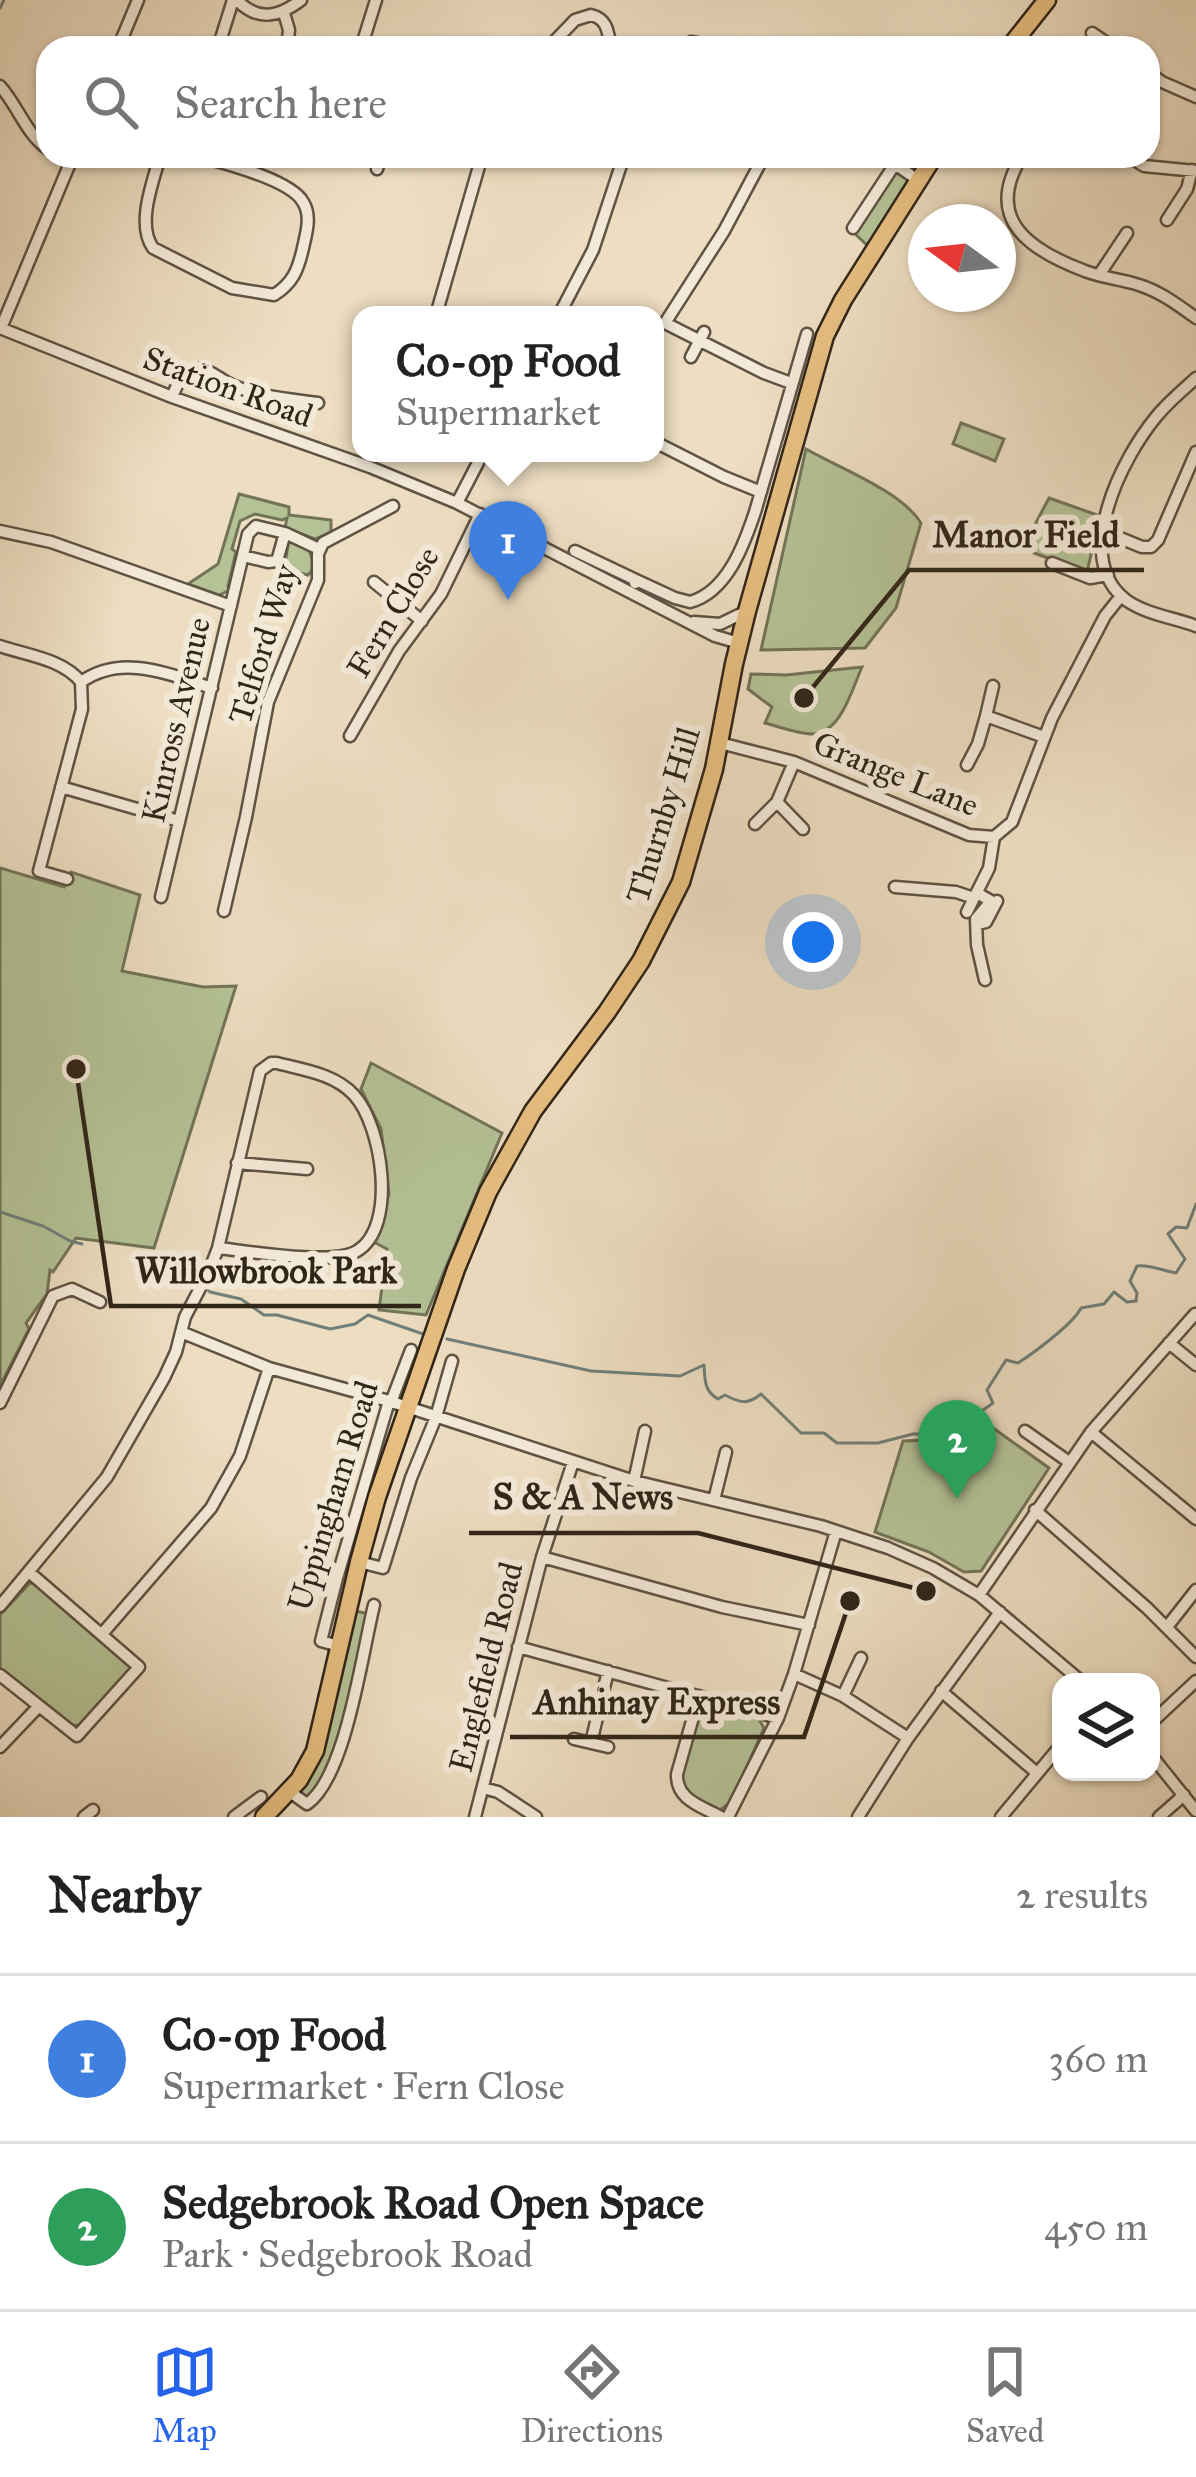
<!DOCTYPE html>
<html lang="en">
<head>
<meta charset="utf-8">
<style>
  :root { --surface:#fff; --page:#f6f6f6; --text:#222; --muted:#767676; --line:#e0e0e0; --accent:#2563eb }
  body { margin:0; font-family:"IM FELL Great Primer",serif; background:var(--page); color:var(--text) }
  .controls { position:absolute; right:36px; bottom:36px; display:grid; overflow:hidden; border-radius:24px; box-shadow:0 3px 9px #0004 }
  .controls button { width:108px; height:108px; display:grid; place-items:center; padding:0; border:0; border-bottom:3px solid var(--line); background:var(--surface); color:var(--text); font:60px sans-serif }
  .compass { position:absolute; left:908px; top:204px; width:108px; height:108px; border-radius:50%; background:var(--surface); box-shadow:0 3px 9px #0004; rotate:285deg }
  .you { position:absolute; left:813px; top:942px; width:42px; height:42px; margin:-30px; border:9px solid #fff; border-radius:50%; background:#1a73e8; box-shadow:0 0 0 18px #1a73e833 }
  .badge { display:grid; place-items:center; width:78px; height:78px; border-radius:50%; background:var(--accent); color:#fff; font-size:39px; font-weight:700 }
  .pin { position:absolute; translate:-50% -99px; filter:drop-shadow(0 3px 6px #0008) }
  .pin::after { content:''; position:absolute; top:63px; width:42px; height:36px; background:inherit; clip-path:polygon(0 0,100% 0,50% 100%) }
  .popup { position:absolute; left:352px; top:306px; width:312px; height:156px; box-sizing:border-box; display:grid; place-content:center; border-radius:24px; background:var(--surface); filter:drop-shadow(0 3px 9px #0005); font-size:39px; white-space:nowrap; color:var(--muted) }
  .popup b { font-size:45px; color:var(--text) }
  .popup::after { content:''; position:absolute; left:50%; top:100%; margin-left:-24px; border:24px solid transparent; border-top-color:var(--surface) }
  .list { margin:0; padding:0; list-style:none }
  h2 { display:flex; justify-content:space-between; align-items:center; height:156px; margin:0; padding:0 48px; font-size:51px }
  h2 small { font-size:39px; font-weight:400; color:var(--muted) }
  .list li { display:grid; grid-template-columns:78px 1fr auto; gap:36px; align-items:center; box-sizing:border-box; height:168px; padding:0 48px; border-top:3px solid var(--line) }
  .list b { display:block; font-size:45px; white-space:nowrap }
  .list p { margin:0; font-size:39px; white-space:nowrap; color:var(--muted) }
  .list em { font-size:39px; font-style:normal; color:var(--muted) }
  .icon { flex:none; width:66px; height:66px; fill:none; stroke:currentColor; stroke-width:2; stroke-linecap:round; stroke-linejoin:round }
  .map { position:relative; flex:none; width:1196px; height:1817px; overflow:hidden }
  .search { position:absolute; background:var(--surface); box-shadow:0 3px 9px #0004; left:36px; right:36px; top:36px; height:132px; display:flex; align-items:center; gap:30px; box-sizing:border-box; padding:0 42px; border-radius:36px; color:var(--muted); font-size:45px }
  .sheet { height:492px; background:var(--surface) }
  nav { display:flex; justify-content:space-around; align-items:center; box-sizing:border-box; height:168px; border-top:3px solid var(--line); background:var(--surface); font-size:33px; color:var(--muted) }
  nav a { display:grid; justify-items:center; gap:6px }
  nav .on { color:var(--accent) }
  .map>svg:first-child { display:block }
  .green { fill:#b4c296; stroke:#727458; stroke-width:3 }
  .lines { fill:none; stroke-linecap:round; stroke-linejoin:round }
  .stream { stroke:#707f79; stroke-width:3 }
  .minor-casing { stroke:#5f5343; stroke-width:15 }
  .highway-casing { stroke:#302519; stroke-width:21 }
  .minor { stroke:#f3e9d7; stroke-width:10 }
  .highway { stroke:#e6be80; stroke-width:16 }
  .labels { text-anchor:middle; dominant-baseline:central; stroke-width:12; stroke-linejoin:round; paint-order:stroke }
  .street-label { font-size:33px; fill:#302519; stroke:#f3e9d7 }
  .leader { fill:none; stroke:#302519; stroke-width:4.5 }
  .callout-dot { fill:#302519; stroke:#f3e9d7; stroke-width:4.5 }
  .callout-label { font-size:36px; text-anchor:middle; font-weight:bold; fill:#302519; stroke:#f3e9d7; stroke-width:12; stroke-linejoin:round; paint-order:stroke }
</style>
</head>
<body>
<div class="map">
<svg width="1196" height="1817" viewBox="0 0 1196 1817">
  <rect width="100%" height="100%" fill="#edddc1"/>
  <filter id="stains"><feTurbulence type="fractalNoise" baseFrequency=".00167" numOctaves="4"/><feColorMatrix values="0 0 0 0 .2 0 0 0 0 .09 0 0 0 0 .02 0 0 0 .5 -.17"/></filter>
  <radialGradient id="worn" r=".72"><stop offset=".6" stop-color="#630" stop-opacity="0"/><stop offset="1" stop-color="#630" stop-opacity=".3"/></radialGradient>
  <path class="green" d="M 895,164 L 914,177 L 869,247 L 852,231 Z
    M 961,423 L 1004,439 L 995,461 L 953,444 Z
    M 806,449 C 839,468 901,491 921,523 L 896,608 L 865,648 L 761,650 Z
    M 239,494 L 289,507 L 289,515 L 331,520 L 331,532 L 315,539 L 285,528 L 287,518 L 282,520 L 255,514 L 240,521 L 232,549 L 236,552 L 228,586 L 230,590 L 219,595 L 188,584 L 218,564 Z
    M 1049,498 L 1100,516 L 1087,572 L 1034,553 L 1030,534 Z
    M 289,540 L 309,550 L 315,567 L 308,575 L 284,569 Z
    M 862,667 C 852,689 841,733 813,734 C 798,734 780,727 765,723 L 772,707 L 748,689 L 751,674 L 786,675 Z
    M 0,868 L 64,887 L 71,872 L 140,895 L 122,971 L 203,987 L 236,986 L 154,1248 L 76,1238 L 53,1272 L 50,1270 L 47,1294 L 26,1323 L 29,1329 L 0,1386 Z
    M 371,1063 L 502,1133 L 426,1315 L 379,1310 L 387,1249 L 374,1242 L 389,1194 L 381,1129 L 361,1089 Z
    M 982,1420 L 1049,1468 L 981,1571 L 964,1572 L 929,1552 L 875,1532 L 903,1441 C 934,1441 955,1434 982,1420 Z
    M 30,1583 L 35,1584 L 129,1666 L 131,1671 L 84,1724 L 73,1726 L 68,1722 L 0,1669 L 0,1615 Z
    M 355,1611 L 365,1613 L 367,1616 C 353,1677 345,1740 313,1795 L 304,1798 L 298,1794 Z
    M 706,1703 L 758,1718 L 764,1728 L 731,1802 L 720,1810 L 684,1792 L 679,1775 L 700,1706 Z"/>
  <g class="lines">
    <path class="stream" d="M 0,8 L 4,0
      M 0,1212 L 43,1226 L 70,1241 L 82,1244
      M 159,1256 L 178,1263 L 198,1278
      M 205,1286 L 210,1292 L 241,1299 L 264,1315 L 277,1315 L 330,1329 L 355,1324 L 368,1315 L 423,1334
      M 447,1339 L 591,1371 L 680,1376 L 704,1365 C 705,1380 704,1391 718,1399 L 725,1395 C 740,1403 748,1405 761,1394 L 801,1433 L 824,1433 L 837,1443 L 878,1443 L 913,1434 L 936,1434 L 962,1425 L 993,1403 L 987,1390 L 1006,1360 L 1018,1363 C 1035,1352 1074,1323 1081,1308 L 1104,1304 L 1114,1292 L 1127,1302 L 1136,1301 L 1137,1293 L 1130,1281 L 1137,1266 C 1148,1264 1164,1271 1176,1273 L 1185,1259 L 1168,1234 L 1176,1227 L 1187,1228 L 1196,1204"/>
    <defs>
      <path id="minor" d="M 237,0 C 258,22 279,17 301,0
        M 284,13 L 289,30 L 287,48
        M 1092,33 L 1114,48
        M 691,42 L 727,48
        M 118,48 L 138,0
        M 218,48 L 233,0
        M 361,48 L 376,0
        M 548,48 L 575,20 L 591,15 C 608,19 608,33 611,48
        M 1148,72 L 1162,82 L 1196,97
        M 0,86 C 18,106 26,134 48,149
        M 160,156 C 153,182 136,224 153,248 L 232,288 L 274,295 C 293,283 298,270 303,248 C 306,234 312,216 303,202 C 291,180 224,163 199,156
        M 764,156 L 724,231 L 665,323 L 764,373 L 791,383
        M 883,156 L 918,180
        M 1022,156 C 983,219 1029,250 1085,271 C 1102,278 1122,279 1139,285 C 1161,292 1178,305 1196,318
        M 1128,156 L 1144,166 L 1196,171
        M 377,169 L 381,156
        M 1167,220 L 1187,189 L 1192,170
        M 853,228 L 895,164
        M 1099,275 L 1127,233
        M 436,315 L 482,156
        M 559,315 L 593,250 L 624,156
        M 0,328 L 172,397 L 370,467 L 457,503 L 715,636 L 739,643
        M 1,328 L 73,156
        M 691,357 L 704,332
        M 1196,378 C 1183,390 1168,402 1156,417 C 1122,458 1071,558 1126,600 C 1145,614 1175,618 1196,626
        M 172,397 C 177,385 182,370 196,369 C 210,368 220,380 232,385 C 259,397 290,399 318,403
        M 655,442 L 724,477 L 761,492
        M 457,503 L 483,453
        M 0,531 L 51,542 L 231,606
        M 1103,531 L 1142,547 L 1151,547 L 1158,540 L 1196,452
        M 285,533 L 319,549
        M 575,551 L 636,580 L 635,583
        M 1052,563 L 1090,578 L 1108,575
        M 636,580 L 675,598 L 690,602 C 727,592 744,545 755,512 L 807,334
        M 374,582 L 422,621
        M 694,622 L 720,624 L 745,612
        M 0,646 C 26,655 63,659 81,682 C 122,653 168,674 212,688
        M 986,716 L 993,686
        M 350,736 L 399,651 L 441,594 L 480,514
        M 720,743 L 794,762 L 969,835 L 994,837 L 1012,822 L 1052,718 L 1105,616 L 1121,596
        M 794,762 L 777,802 L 803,829
        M 967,765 L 978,744 L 986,716 L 1044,737
        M 61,787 L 179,821
        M 755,824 L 777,802
        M 67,879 L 39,871 L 82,709 L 81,682
        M 895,887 L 956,892 L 974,898
        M 977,893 L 991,901 L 976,919 L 977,945 L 985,980
        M 161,897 L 248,534 L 256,526 L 285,533 L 277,561 L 268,562 L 243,556
        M 224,911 L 246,817 L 268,702 L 318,580 L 318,554 L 323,543 L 393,506
        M 967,912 L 989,868 L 994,837
        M 977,924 L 986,922 L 997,901
        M 237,1163 L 307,1169
        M 181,1332 L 269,1368 L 389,1401 L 634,1481 L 821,1526 L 888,1548 L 933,1568 L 979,1595 L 1082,1682
        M 1169,1343 L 1196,1365
        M 0,1403 L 53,1296 L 72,1289 L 100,1302
        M 1025,1431 L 1069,1462
        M 1091,1432 L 1196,1519
        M 634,1481 L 645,1431
        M 714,1500 L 726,1452
        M 1035,1510 L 1147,1608 L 1196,1657
        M 542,1557 L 722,1607 L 809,1625
        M 359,1562 L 383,1568 L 411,1478 L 436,1417 L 452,1361
        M 979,1595 L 1091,1432 L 1195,1314
        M 0,1606 L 107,1477 L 164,1378 L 176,1352 L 185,1317 L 210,1269 L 218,1248 L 260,1071 L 271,1063 L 277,1063 C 304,1070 335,1074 354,1095 C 382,1125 398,1227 357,1251 C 334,1266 247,1251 218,1248
        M 1167,1627 L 1196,1590
        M 102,1634 L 211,1508 L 240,1456 L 269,1368
        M 339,1646 L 321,1641 L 337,1578 L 389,1401 L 393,1397 L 411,1350
        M 518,1647 L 778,1718
        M 794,1674 L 843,1696 L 908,1738
        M 0,1675 L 77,1736 L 139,1667 L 29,1572
        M 941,1691 L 1037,1773
        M 699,1696 L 677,1774 C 676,1800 701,1806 721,1817
        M 843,1696 L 861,1658
        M 1151,1723 L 1196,1681
        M 574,1739 L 608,1747
        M 591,1743 L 608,1671
        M 0,1747 L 39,1706
        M 1151,1755 L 1196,1811
        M 483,1788 L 498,1792 L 536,1817
        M 290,1792 L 307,1804 C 346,1777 362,1653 374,1605
        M 84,1817 L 93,1810
        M 234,1817 L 261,1797
        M 475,1817 L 542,1557 L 573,1462
        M 728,1817 L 778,1718 L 794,1674 L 836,1531
        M 858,1817 L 908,1738 L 1000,1612
        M 1001,1817 L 1061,1745
        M 1159,1817 L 1184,1795"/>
      <path id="highway" d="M 1009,48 L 1047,0
        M 264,1817 L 299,1780 L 315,1751 L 359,1562 L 377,1497 L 456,1269 L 488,1192 L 533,1111 L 607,1012 L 641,961 L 681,882 L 714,769 L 734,664 L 747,611 L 825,336 L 843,300 L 934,156"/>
    </defs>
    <use href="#minor" class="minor-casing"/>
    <use href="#highway" class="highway-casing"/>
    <use href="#minor" class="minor"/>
    <use href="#highway" class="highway"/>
  </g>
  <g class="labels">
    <g class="street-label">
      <text transform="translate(228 387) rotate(20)">Station Road</text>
      <text transform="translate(393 612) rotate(-59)">Fern Close</text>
      <text transform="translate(263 644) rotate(-73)">Telford Way</text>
      <text transform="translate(176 720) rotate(-77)">Kinross Avenue</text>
      <text transform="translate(896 774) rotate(22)">Grange Lane</text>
      <text transform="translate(663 815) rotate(-73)">Thurnby Hill</text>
      <text transform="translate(333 1496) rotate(-73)">Uppingham Road</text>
      <text transform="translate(486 1667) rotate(-76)">Englefield Road</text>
    </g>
  </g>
  <path class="leader" d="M804 698L909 570H1144M76 1069L111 1306H421M926 1591L698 1533H469M850 1601L804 1737H510"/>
  <g class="callout-dot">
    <circle cx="804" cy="698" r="12"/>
    <circle cx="76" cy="1069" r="12"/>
    <circle cx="926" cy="1591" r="12"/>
    <circle cx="850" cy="1601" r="12"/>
  </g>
  <g class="callout-label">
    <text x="1026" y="547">Manor Field</text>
    <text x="266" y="1283">Willowbrook Park</text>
    <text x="583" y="1509">S &amp; A News</text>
    <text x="657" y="1714">Anhinay Express</text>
  </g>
  <rect width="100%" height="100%" filter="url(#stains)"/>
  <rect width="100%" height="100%" fill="url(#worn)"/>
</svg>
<div class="controls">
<button><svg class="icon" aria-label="layers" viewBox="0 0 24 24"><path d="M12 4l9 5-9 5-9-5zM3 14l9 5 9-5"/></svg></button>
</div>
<svg class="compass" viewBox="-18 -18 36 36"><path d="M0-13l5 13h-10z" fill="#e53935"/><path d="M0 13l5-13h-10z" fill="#767676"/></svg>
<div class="you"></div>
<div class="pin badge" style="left:508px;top:600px;background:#3f7fe0">1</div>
<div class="popup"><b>Co-op Food</b>Supermarket</div>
<div class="pin badge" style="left:957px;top:1499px;background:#2e9e5b">2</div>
<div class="search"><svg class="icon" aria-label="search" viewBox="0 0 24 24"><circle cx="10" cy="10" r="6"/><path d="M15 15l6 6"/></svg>Search here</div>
</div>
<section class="sheet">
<h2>Nearby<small>2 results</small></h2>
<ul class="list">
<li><span class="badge" style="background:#3f7fe0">1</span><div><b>Co-op Food</b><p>Supermarket · Fern Close</p></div><em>360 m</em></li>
<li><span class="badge" style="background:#2e9e5b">2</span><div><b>Sedgebrook Road Open Space</b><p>Park · Sedgebrook Road</p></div><em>450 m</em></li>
</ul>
</section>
<nav>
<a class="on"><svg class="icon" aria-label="map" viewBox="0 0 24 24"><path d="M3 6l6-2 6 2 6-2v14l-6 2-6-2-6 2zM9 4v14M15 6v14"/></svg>Map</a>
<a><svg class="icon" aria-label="directions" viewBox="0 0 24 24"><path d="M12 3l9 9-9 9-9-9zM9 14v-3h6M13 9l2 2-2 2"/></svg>Directions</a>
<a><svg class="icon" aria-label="saved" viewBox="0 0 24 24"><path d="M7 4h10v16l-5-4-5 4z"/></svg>Saved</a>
</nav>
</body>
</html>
